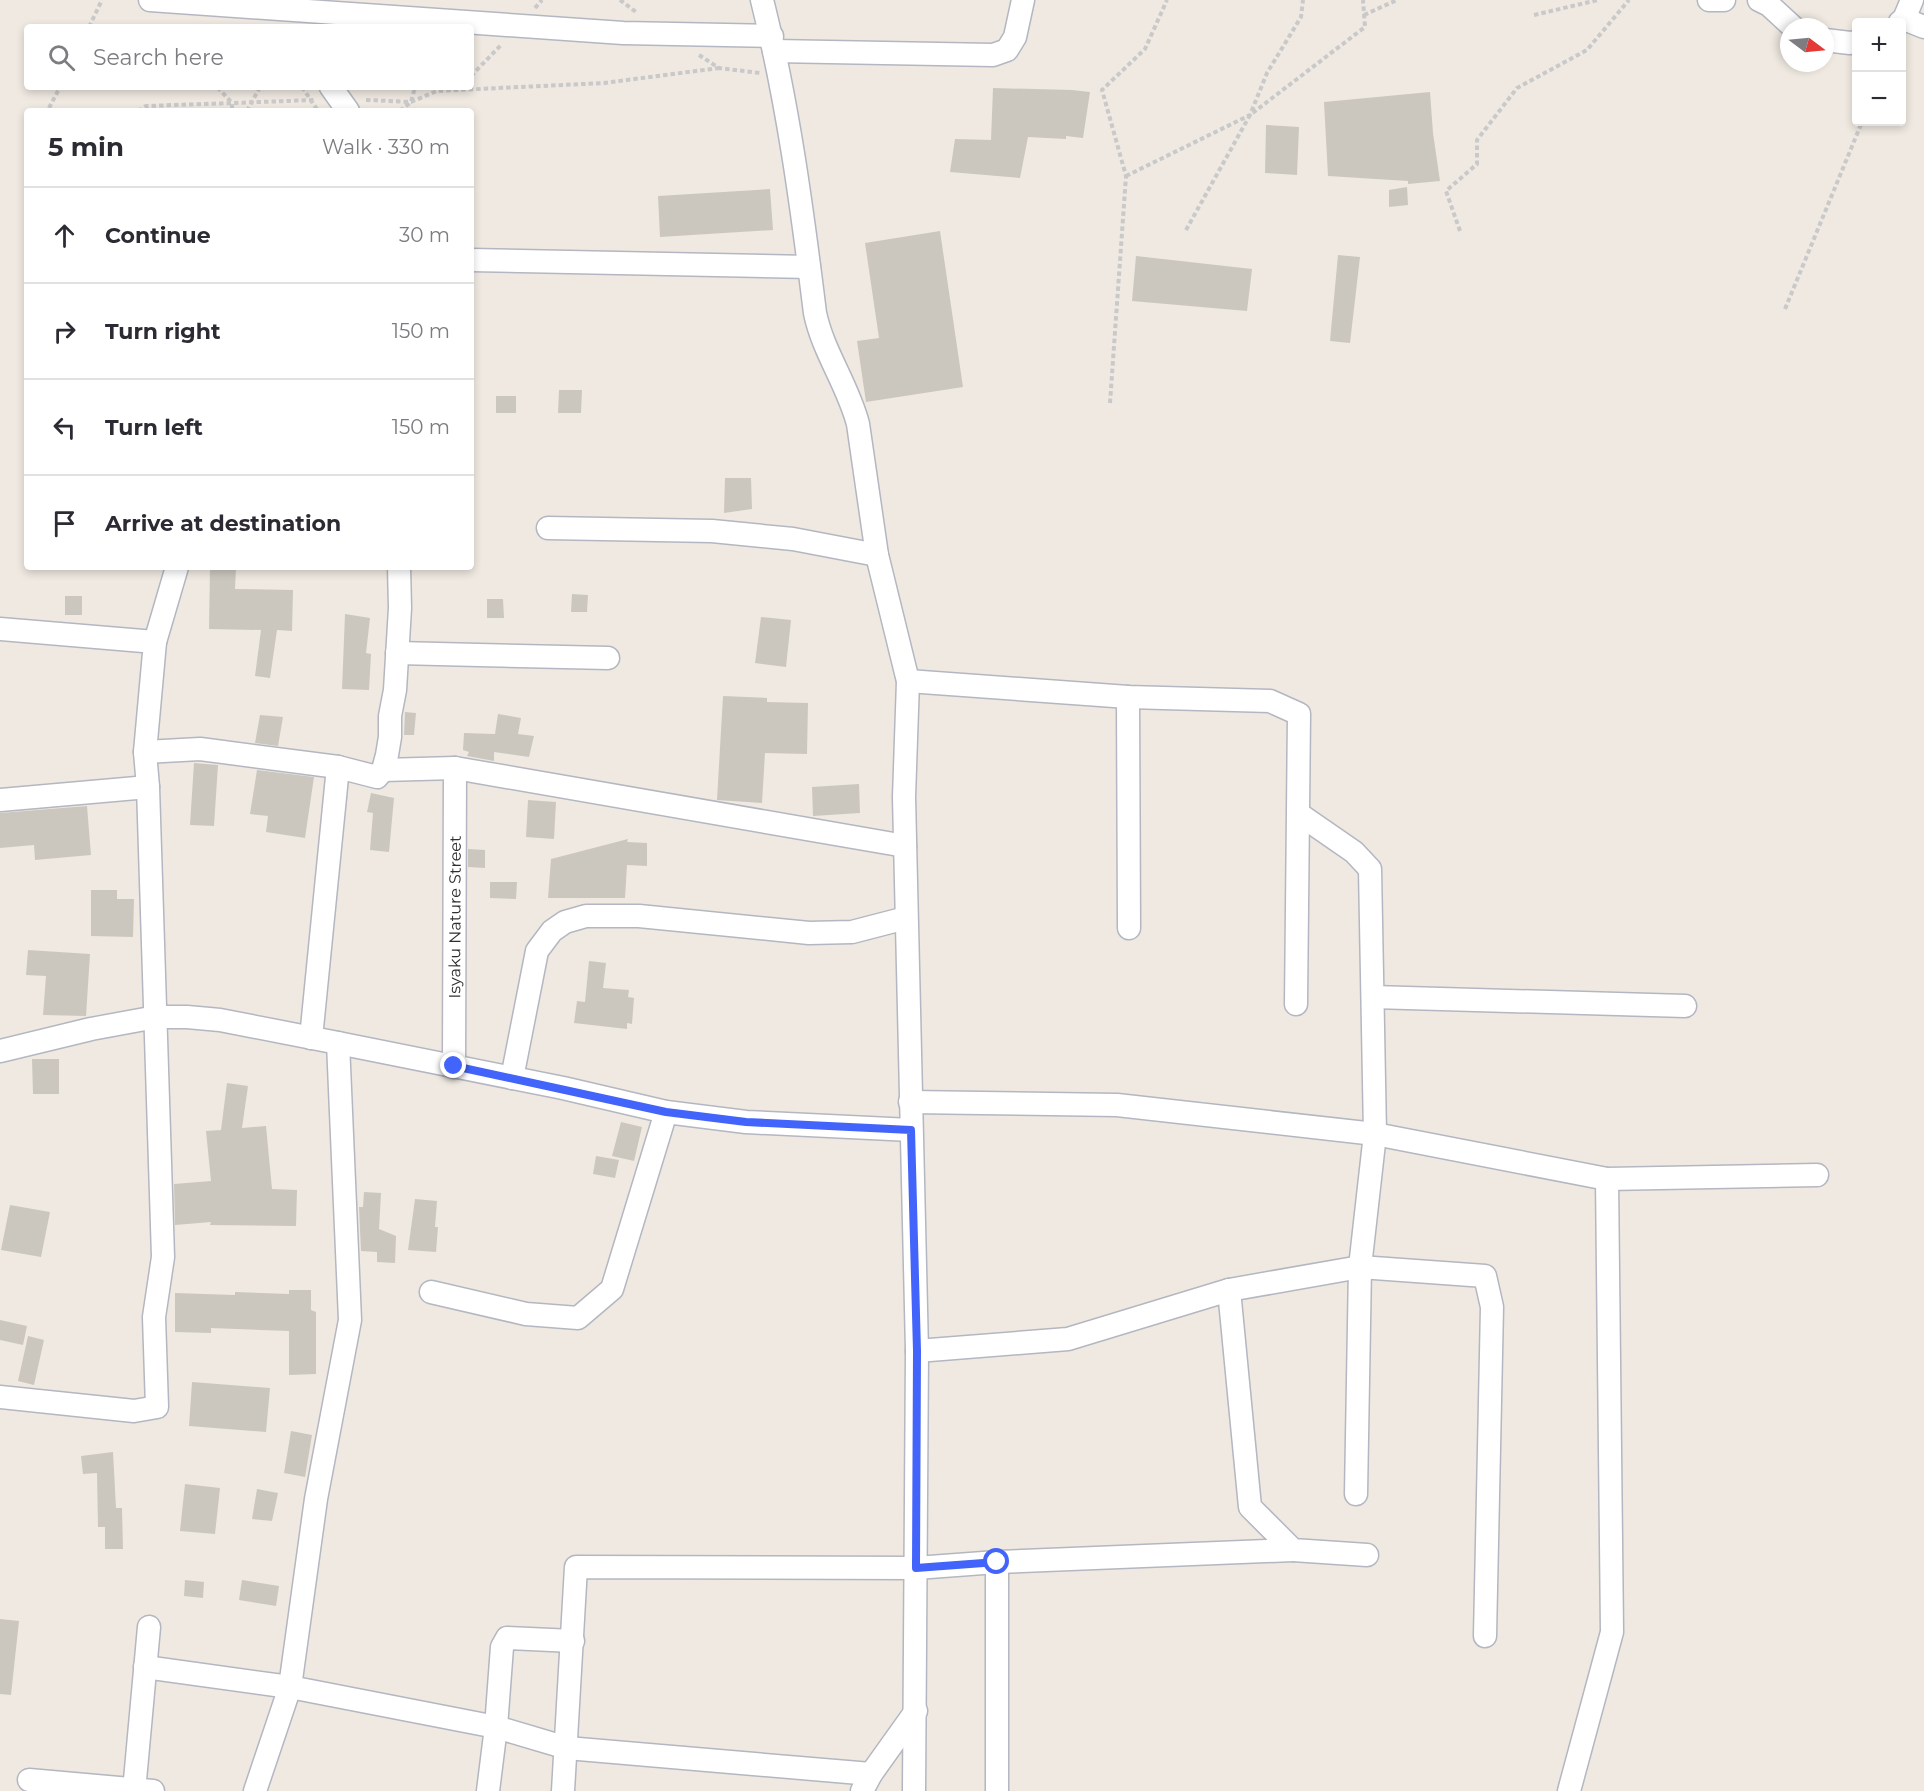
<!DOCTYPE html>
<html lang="en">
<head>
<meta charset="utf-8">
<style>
  :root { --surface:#fff; --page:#f2f2f3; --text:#2b2b33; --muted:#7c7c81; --line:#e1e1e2 }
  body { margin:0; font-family:Montserrat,sans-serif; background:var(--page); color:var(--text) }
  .controls { position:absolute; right:18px; top:18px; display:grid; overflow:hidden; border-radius:6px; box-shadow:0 3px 9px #0003 }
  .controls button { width:54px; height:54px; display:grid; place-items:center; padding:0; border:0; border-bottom:2px solid var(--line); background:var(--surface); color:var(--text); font:30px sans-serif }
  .compass { position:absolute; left:1780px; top:18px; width:54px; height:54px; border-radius:50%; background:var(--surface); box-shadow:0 3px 9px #0003; rotate:106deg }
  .stop { position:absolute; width:18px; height:18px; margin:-14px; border:4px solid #4264fb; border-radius:50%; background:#fff }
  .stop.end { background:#4264fb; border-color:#fff; box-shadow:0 2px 6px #0008 }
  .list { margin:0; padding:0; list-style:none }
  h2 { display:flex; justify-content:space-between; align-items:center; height:78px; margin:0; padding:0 24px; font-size:26px }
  h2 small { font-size:20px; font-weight:400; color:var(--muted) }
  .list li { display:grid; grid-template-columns:39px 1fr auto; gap:18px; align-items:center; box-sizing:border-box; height:96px; padding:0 24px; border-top:2px solid var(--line) }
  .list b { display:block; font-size:22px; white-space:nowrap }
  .list em { font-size:20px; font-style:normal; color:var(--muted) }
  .icon { flex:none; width:33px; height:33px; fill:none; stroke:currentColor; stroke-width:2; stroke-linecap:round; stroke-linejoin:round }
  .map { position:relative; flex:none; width:1924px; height:1791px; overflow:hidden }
  .search { position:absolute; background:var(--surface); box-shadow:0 3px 9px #0003; left:24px; top:24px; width:450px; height:66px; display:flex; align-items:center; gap:15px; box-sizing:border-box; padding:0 21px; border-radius:6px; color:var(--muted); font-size:22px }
  .panel { position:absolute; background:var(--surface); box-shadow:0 3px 9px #0003; left:24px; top:108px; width:450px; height:462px; border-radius:6px }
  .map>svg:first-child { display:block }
  .building { fill:#cbc7bf }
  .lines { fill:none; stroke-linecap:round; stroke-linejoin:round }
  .minor-casing { stroke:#b4b7c1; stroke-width:25 }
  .path { stroke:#c9c9c9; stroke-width:4; stroke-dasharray:4.5 3; stroke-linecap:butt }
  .minor { stroke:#fff; stroke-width:22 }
  .route { stroke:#4264fb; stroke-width:8 }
  .labels { text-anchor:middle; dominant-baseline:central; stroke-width:6; stroke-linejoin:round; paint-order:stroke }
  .street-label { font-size:16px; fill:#2e2e2e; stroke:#fff }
</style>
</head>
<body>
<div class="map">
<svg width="1924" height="1791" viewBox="0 0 1924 1791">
  <rect width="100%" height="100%" fill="#efe9e1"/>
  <path class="building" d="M 993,88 L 1072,90 L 1090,92 L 1083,138 L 1066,136 L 1066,139 L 1028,137 L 1020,178 L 950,172 L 955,139 L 991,140 Z
    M 1430,92 L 1433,133 L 1440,181 L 1408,184 L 1408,181 L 1328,176 L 1324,102 Z
    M 1266,125 L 1299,127 L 1297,175 L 1265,173 Z
    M 1407,187 L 1408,205 L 1389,207 L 1389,190 Z
    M 770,189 L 773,230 L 660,237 L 658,196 Z
    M 940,231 L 963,387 L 866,402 L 857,341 L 879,338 L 865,243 Z
    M 1338,255 L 1360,257 L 1350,343 L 1330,341 Z
    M 1136,256 L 1252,269 L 1247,311 L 1132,301 Z
    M 559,390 L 582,390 L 581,413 L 558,413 Z
    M 496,396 L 516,396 L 516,413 L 496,413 Z
    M 725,478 L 751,478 L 752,509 L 724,513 Z
    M 210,567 L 236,567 L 235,589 L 293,590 L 292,631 L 277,630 L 270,678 L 255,676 L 261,630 L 209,629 Z
    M 572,594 L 588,595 L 587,612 L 571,612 Z
    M 65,596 L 82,596 L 82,615 L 65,615 Z
    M 487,599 L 503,599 L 504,618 L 487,618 Z
    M 345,614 L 370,618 L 366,653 L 371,654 L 369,690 L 342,689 Z
    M 761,617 L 791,620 L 786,667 L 755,663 Z
    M 723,696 L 767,698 L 767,702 L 808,703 L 807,754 L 765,753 L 762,803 L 717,800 Z
    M 405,712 L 416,713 L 414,735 L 404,735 Z
    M 498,714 L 521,718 L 518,734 L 534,736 L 529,757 L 494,752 L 494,761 L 467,756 L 469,752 L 463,750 L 464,733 L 495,734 Z
    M 260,715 L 283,717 L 278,746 L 255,743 Z
    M 194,763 L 218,765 L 214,826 L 190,825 Z
    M 257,770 L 314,777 L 305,838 L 266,832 L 268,816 L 250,814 Z
    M 859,784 L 860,813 L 813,816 L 812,787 Z
    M 371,793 L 394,798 L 389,852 L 370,850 L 373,813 L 367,812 Z
    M 528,800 L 556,802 L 554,839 L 526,837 Z
    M 87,806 L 91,855 L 35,860 L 34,845 L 0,848 L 0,813 Z
    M 628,839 L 627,842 L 647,843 L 647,866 L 627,865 L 625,898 L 548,898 L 551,859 Z
    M 468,849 L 485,850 L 485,868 L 468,867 Z
    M 490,882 L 517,882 L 516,899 L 490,898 Z
    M 91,890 L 117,890 L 117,899 L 134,899 L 133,937 L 91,936 Z
    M 28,950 L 90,954 L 86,1016 L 43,1015 L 46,976 L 26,975 Z
    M 589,961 L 606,963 L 603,988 L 629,990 L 628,997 L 634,998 L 632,1024 L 627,1023 L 627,1029 L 574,1023 L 577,1001 L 585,1002 Z
    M 32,1059 L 59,1059 L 59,1094 L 33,1094 Z
    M 227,1083 L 248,1086 L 242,1128 L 266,1126 L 272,1189 L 297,1190 L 296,1226 L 210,1225 L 211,1222 L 175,1225 L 174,1184 L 211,1181 L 206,1131 L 221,1130 Z
    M 621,1122 L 642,1127 L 634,1161 L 612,1156 Z
    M 596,1156 L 619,1160 L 615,1178 L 593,1174 Z
    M 364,1192 L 381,1193 L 379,1229 L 396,1236 L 395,1263 L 377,1262 L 377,1252 L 361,1251 L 359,1207 L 363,1207 Z
    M 415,1199 L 437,1201 L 435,1227 L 438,1227 L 436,1252 L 408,1250 Z
    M 10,1205 L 50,1212 L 41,1257 L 1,1250 Z
    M 289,1290 L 311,1290 L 311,1310 L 316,1312 L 316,1374 L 289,1375 L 289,1331 L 211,1328 L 211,1333 L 175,1332 L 175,1293 L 235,1295 L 235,1292 L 289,1294 Z
    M 0,1320 L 27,1326 L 23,1345 L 0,1340 Z
    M 28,1336 L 44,1340 L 34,1385 L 18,1381 Z
    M 192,1382 L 270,1388 L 266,1432 L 189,1426 Z
    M 291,1431 L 312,1435 L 305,1477 L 284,1473 Z
    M 113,1452 L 116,1508 L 122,1508 L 123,1549 L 105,1549 L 105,1527 L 98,1527 L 97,1473 L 83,1474 L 81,1456 Z
    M 185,1484 L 220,1488 L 215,1534 L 180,1531 Z
    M 257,1489 L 278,1493 L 272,1521 L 252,1519 Z
    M 185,1580 L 204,1582 L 203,1598 L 184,1596 Z
    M 242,1580 L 279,1586 L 276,1606 L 239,1600 Z
    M 0,1619 L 19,1621 L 11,1695 L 0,1694 Z"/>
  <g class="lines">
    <defs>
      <g id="minor">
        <path d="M 150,0 L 623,33 L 772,36"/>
        <path d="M 762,0 C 788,103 802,208 815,313 C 823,352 848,385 858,424 L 877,555 L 908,681 L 904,797 L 917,1351 L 914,1791"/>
        <path d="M 1709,0 L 1724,0"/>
        <path d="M 1759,0 L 1769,5 L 1793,27"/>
        <path d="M 1904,19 L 1924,27"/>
        <path d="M 1900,22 L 1904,19 L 1912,0"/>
        <path d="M 1825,40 L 1850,43 L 1856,42"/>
        <path d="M 774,51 L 993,55 L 1007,50 L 1015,37 L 1023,0"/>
        <path d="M 331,87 L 348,111"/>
        <path d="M 471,260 L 809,267"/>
        <path d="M 548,528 L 712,531 L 793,539 L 877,555"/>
        <path d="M 0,629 L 155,642"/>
        <path d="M 397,653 L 608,658"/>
        <path d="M 908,681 L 1128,697 L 1270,701 L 1299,714 L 1296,1004"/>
        <path d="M 1128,697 L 1129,928"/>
        <path d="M 145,752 L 200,749 L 338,767 L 377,777 L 383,770 L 387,755 L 390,737 L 390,716 L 395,690 L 400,608 L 399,567"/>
        <path d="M 383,770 L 455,768 L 905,846"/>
        <path d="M 0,800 L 148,787"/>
        <path d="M 1299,814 L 1354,852 L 1370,869 L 1375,1134 L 1360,1267 L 1356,1494"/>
        <path d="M 1373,997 L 1685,1006"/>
        <path d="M 311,1038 L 338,767"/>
        <path d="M 0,1051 L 91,1029 L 156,1017 L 187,1017 L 220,1020 L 338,1043 L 563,1088 L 666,1112 L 746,1122 L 911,1130"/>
        <path id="s1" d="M 454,1067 L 455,768"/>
        <path d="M 512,1078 L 537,951 L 552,931 L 565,922 L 586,916 L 639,916 L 809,933 L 852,932 L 906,918"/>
        <path d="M 910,1102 L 1117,1105 L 1375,1134 L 1607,1179 L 1817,1175"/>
        <path d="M 1229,1290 L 1250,1507 L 1293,1550 L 1367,1555"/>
        <path d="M 431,1292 L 526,1314 L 578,1318 L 612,1289 L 666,1112"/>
        <path d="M 917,1351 L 1068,1339 L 1229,1290 L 1360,1267 L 1485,1276 L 1492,1307 L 1485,1636"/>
        <path d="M 0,1397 L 134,1411 L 157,1407 L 154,1317 L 163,1257 L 148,787 L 145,752 L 155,642 L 177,567"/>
        <path d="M 997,1562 L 997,1791"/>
        <path d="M 145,1667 L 290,1687 L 496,1727 L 567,1748 L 871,1774"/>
        <path d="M 29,1780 L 153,1791"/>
        <path d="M 134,1791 L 149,1627"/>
        <path d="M 255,1791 L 290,1687 L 316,1499 L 350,1320 L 338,1043"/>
        <path d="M 488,1791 L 496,1727 L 502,1647 L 507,1638 L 573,1641"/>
        <path d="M 563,1791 L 576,1567 L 916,1568 L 997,1562 L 1293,1550"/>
        <path d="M 862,1791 L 871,1774 L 916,1711"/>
        <path d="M 1569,1791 L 1612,1632 L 1607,1179"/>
      </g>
    </defs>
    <use href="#minor" class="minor-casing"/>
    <path class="path" d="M 620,0 L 636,12
      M 535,8 L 542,0
      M 1364,15 L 1397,0
      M 1534,15 L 1598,0
      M 89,27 L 102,0
      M 699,55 L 719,68 L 760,73
      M 471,76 L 502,44
      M 220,87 L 219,89 L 232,103 L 232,111
      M 302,87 L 318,111
      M 366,100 L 411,102 L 437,91 L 604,83 L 719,68
      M 49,108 L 60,87
      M 138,111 L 146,106 L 316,100
      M 247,111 L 260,87
      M 400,111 L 411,102 L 415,87
      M 1126,176 L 1250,115 L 1267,73 L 1301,17 L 1303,0
      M 1186,230 L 1250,115 L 1365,27 L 1363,0
      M 1460,231 L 1446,191 L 1477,164 L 1477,140 L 1517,88 L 1587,50 L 1629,0
      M 1785,309 L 1862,122
      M 1110,403 L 1126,176 L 1102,90 L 1145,49 L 1167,0"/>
    <use href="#minor" class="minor"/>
  </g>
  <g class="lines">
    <path class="route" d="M 454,1066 L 666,1112 L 746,1122 L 911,1130 L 917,1351 L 916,1568 L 997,1562"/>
  </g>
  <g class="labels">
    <g class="street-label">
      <text stroke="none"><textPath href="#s1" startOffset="150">Isyaku Nature Street</textPath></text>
    </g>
  </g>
</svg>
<div class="controls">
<button>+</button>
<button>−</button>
</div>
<svg class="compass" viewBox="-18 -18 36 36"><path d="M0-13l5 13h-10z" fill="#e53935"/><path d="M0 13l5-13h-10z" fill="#7c7c81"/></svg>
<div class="stop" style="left:997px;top:1562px"></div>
<div class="stop end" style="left:454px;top:1066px"></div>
<div class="search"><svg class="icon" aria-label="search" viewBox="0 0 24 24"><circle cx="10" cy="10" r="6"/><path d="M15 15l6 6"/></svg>Search here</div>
<section class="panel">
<h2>5 min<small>Walk · 330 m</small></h2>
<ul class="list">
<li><svg class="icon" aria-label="ahead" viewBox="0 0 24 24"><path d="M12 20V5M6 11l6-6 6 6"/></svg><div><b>Continue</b></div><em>30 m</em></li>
<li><svg class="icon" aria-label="right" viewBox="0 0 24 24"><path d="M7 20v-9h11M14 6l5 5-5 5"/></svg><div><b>Turn right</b></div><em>150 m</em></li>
<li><svg class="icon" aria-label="left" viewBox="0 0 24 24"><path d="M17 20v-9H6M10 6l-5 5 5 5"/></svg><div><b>Turn left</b></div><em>150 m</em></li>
<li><svg class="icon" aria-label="arrive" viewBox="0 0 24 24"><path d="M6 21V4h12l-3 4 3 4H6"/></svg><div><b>Arrive at destination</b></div></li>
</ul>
</section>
</div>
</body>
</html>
